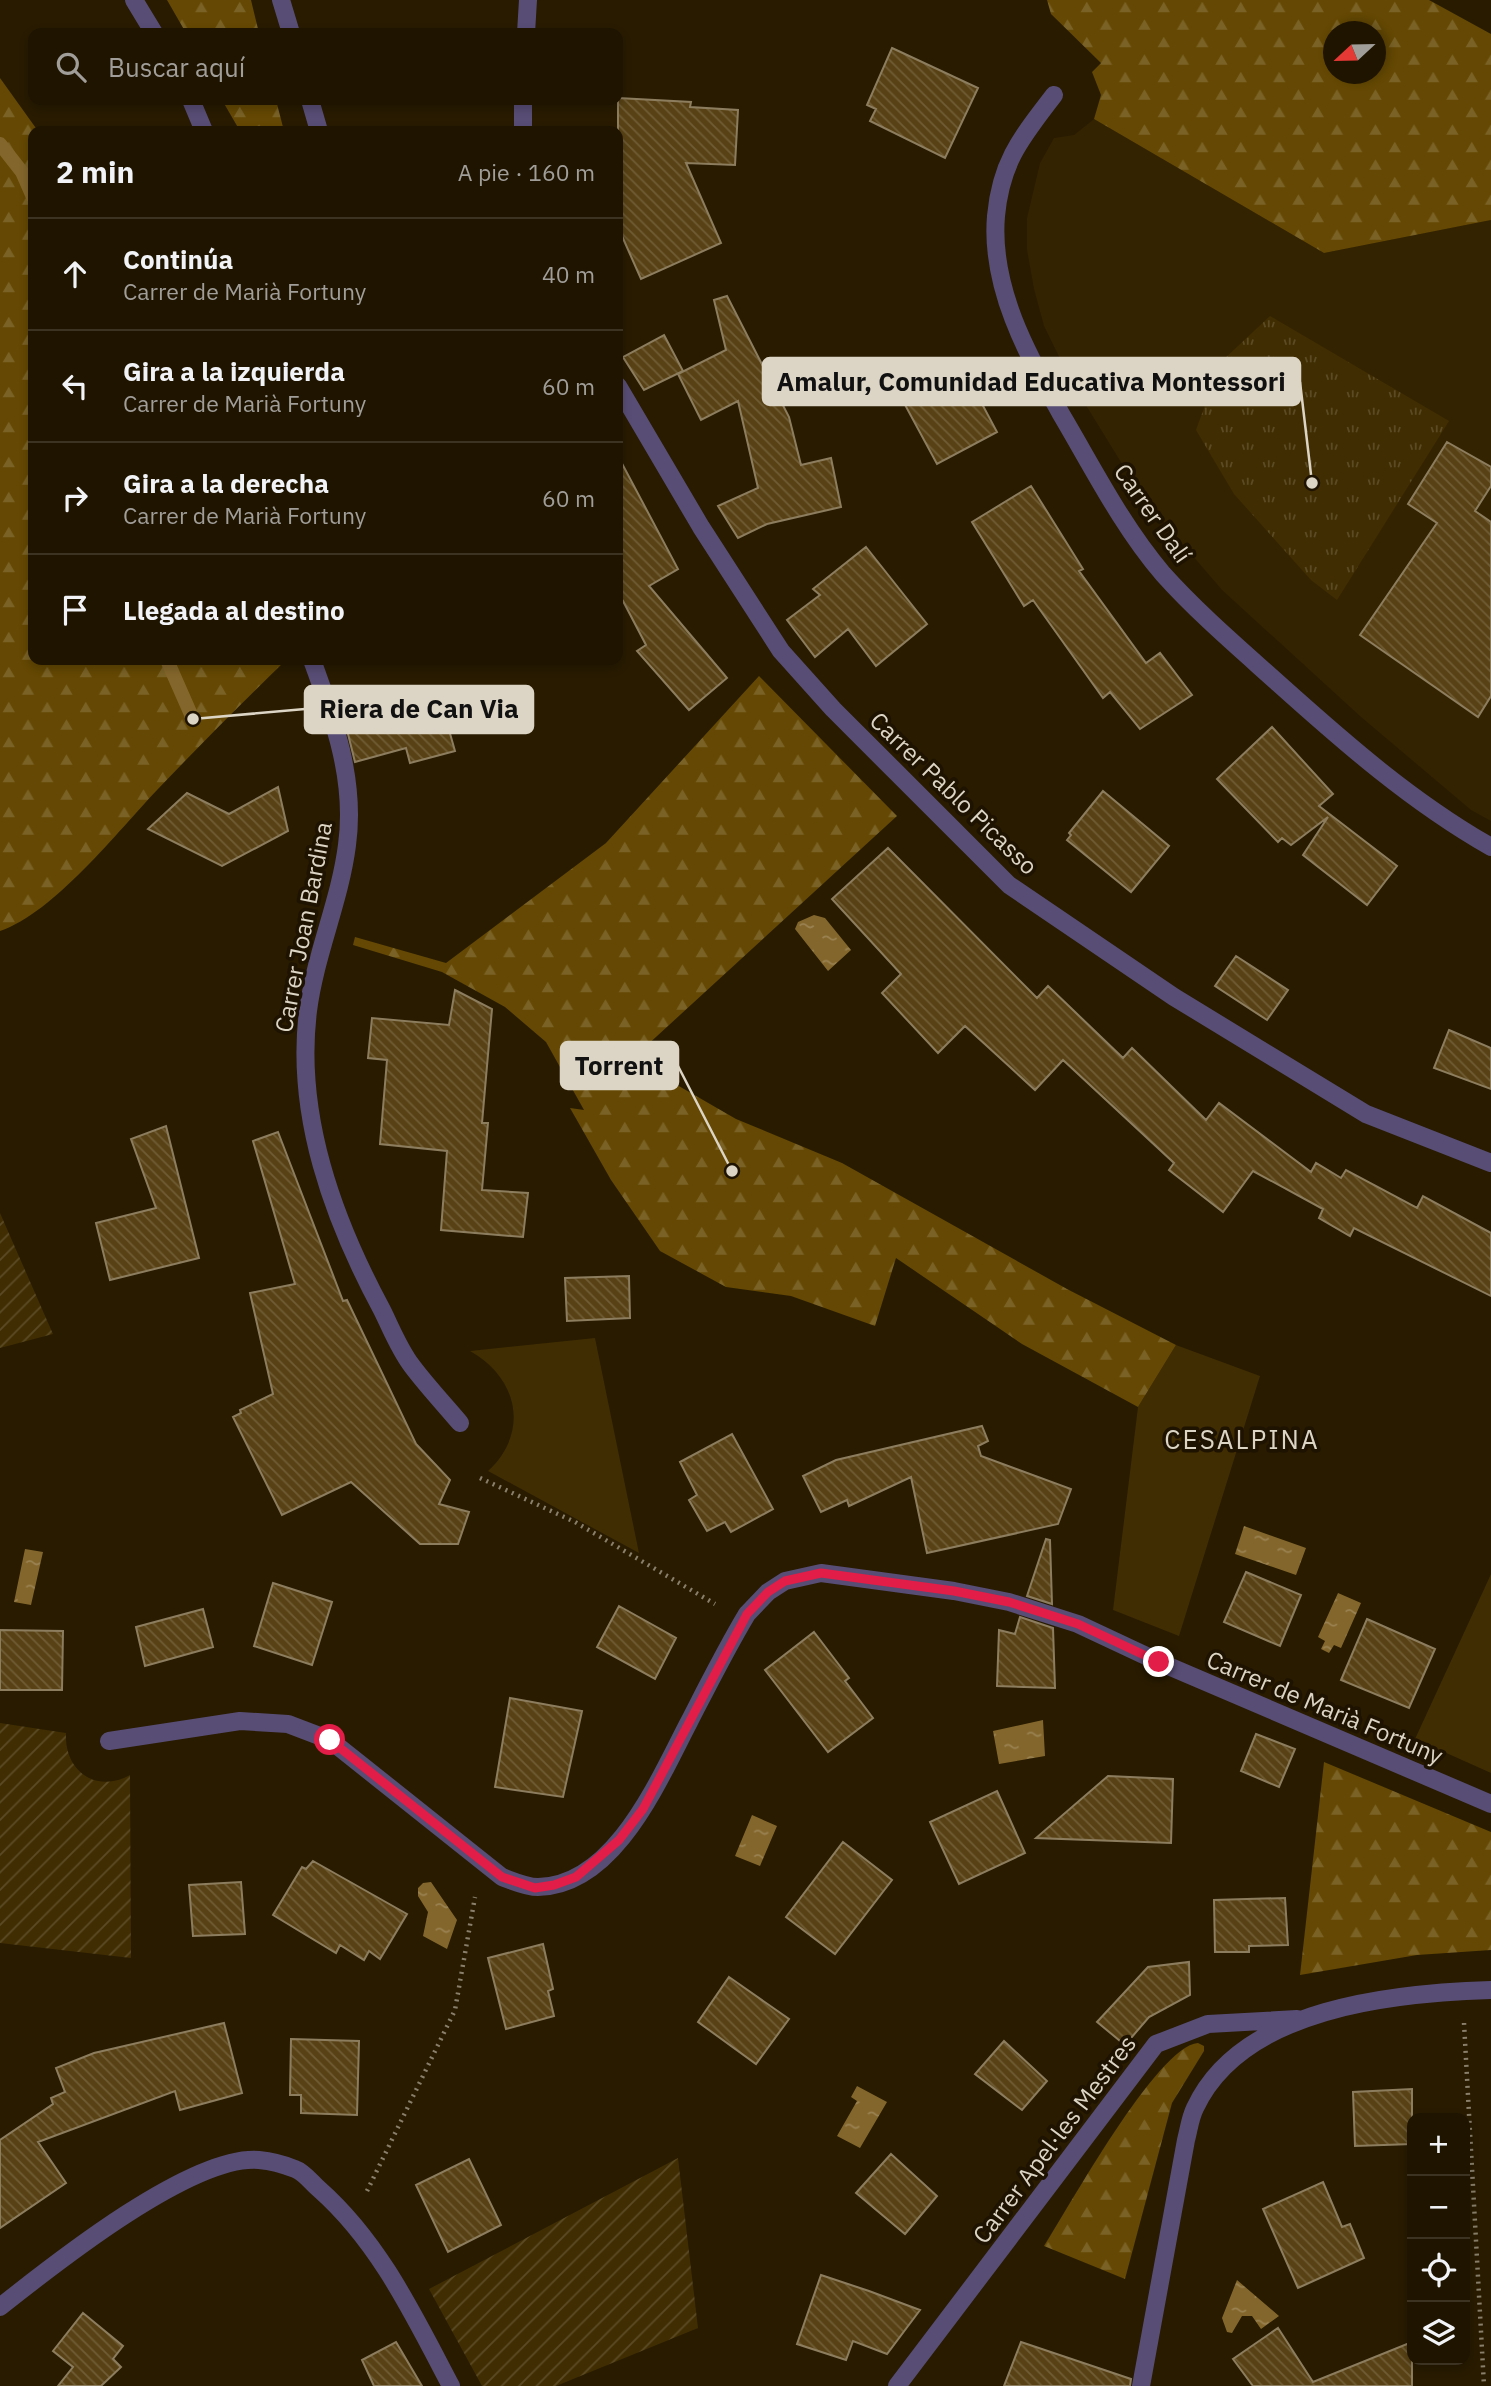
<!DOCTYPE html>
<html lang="es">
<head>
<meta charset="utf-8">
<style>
  :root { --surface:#1e1400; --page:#261d0a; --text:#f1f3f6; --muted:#a19e99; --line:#3c3322 }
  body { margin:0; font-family:"IBM Plex Sans",sans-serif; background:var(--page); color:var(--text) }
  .controls { position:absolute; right:21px; bottom:21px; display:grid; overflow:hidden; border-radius:14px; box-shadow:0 4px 10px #0003 }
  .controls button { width:63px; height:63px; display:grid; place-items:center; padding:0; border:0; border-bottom:2px solid var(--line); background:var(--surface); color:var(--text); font:35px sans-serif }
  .compass { position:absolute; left:1323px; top:21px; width:63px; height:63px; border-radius:50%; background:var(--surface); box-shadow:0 4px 10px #0003; rotate:248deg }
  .stop { position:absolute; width:21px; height:21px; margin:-16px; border:5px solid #e11d48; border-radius:50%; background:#fff }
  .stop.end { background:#e11d48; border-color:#fff; box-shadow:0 2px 7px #0008 }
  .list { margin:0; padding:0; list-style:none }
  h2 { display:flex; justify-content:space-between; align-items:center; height:91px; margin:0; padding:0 28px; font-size:30px }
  h2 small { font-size:23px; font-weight:400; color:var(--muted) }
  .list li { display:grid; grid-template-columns:46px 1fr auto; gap:21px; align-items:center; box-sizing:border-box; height:112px; padding:0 28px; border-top:2px solid var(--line) }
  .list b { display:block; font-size:26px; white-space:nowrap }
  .list p { margin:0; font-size:23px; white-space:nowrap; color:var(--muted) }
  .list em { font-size:23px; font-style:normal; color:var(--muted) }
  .icon { flex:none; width:38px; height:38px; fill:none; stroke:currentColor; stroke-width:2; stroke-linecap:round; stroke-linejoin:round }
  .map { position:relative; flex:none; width:1491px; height:2386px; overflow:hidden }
  .search { position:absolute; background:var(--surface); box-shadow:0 4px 10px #0003; left:28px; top:28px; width:595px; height:77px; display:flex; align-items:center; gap:18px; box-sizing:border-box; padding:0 24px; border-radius:14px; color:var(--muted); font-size:26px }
  .panel { position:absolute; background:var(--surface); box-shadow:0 4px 10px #0003; left:28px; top:126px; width:595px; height:539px; border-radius:14px }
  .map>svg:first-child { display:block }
  .built { fill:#342300 }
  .grass { fill:#402d02 }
  .forest { fill:url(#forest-firs); fill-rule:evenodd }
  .park { fill:url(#park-tufts) }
  .garden { fill:url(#garden-furrows) }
  .water { fill:url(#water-ripples) }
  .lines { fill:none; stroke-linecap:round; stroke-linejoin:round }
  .stream { stroke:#83662b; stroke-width:14 }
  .building { fill:url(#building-back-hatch); stroke:#8d7d5f; stroke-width:2 }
  .path { stroke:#897f6a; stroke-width:4.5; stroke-dasharray:2 5; stroke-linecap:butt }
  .street { stroke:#584d75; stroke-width:18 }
  .route { stroke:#e11d48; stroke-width:9 }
  .labels { text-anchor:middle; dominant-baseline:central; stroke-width:7; stroke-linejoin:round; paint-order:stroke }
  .street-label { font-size:24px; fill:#dcd4c4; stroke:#1e1200 }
  .neighbourhood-label { font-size:26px; letter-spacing:2px; fill:#dcd4c4; stroke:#1e1200 }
  .leader { fill:none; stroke:#dcd4c4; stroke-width:2.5 }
  .callout-dot { fill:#dcd4c4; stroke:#1e1200; stroke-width:2.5 }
  .callout { fill:#dcd4c4; stroke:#dcd4c4; stroke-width:2.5 }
  .callout-label { font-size:26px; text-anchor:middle; font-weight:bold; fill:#111 }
</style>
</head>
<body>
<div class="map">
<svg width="1491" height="2386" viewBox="0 0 1491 2386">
  <defs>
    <pattern id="forest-firs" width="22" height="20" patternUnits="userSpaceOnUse" patternTransform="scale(1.75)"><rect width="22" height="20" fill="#644803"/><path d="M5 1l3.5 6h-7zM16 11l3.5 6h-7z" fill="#7a6226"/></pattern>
    <pattern id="park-tufts" width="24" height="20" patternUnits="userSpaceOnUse" patternTransform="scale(1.75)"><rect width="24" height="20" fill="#402d02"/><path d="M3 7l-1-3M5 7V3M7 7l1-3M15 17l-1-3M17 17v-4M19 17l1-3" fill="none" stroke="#5b4b25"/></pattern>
    <pattern id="garden-furrows" width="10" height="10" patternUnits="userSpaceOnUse" patternTransform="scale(1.75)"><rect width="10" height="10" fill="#402d02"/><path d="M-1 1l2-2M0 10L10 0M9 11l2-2" fill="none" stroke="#5b4b25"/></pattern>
    <pattern id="water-ripples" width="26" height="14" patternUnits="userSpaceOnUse" patternTransform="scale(1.75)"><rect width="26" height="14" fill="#83662b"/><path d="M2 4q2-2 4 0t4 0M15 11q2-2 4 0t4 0" fill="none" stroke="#9a8252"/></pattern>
    <pattern id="building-back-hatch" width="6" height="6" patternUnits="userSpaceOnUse" patternTransform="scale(1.75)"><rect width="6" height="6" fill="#584215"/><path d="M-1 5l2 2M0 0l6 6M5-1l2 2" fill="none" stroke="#6f5c35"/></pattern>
  </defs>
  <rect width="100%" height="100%" fill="#281b00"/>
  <path class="built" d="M 1094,119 L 1324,253 L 1491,220 L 1491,821 L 1471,810 L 1361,717 L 1222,590 L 1143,498 L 1071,381 L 1044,326 L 1034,289 L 1027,250 L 1027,218 L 1040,163 L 1054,138 L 1074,135 Z"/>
  <path class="grass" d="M 595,1338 L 639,1553 L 488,1471 C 530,1432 518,1378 470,1351 Z
    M 1176,1345 L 1260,1376 L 1179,1636 L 1113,1610 L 1138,1407 Z
    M 1491,1574 L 1491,1773 L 1415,1739 Z"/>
  <path class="forest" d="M 167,0 L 251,0 L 259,33 L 186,33 Z
    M 1047,0 L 1429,0 L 1491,34 L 1491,220 L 1324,253 L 1094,119 L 1101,95 L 1092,72 L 1101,63 L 1051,14 ZM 1334,32 L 1376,32 L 1376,74 L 1334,74 Z
    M 0,78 L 38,131 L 33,131 L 33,660 L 282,660 L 283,663 C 240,705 199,746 158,789 C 118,831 54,913 0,931 Z
    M 222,100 L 276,100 L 284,131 L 240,131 Z
    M 759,676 L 897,816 L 632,1059 L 736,1119 L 842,1163 L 1067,1289 L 1176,1345 L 1138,1407 L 1022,1344 L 896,1258 L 875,1326 L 791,1296 L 726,1287 L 660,1251 L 611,1180 L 570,1108 L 584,1110 L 546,1042 L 505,1007 L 442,972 L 353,945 L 355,937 L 446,963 L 606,843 Z
    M 1324,1762 L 1491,1832 L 1491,1950 L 1417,1955 L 1300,1975 Z
    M 1198,2043 L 1204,2046 L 1204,2051 L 1172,2103 L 1125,2279 L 1044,2246 C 1068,2209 1157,2046 1198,2043 Z"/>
  <path class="park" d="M 1270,316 L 1449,421 L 1337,600 L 1311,580 L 1234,494 L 1196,430 L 1221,362 Z"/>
  <path class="garden" d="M 0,1213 L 53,1334 L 0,1348 Z
    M 0,1723 L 66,1733 C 64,1771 96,1794 130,1775 L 131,1958 L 0,1943 Z
    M 678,2158 L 698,2328 L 556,2386 L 482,2386 L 429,2289 Z"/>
  <path class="water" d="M 814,915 L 825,918 L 851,950 L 828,971 L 795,929 L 798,922 Z
    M 1244,1526 L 1306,1548 L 1296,1575 L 1235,1554 Z
    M 25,1549 L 43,1552 L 31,1605 L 14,1602 Z
    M 1338,1593 L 1361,1603 L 1341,1648 L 1334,1645 L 1329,1653 L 1321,1649 L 1325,1641 L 1318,1637 Z
    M 1043,1720 L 1045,1756 L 999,1764 L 993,1731 Z
    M 752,1815 L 777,1826 L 760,1866 L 735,1856 Z
    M 431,1882 L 457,1920 L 447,1949 L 423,1936 L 428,1912 L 418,1896 L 418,1888 L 423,1883 Z
    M 857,2086 L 887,2102 L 860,2148 L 837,2136 L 857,2101 L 851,2097 Z
    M 1237,2280 L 1279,2316 L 1261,2329 L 1252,2316 L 1242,2316 L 1232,2333 L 1227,2332 L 1222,2318 Z"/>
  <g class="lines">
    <path class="stream" d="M 0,144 L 22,172 L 33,197
      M 167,660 L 193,719"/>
  </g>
  <path class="building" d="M 892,48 L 978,88 L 945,158 L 870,121 L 876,109 L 867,105 Z
    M 618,98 L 691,102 L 690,107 L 738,110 L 735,165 L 686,163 L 721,243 L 641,279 L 618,227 Z
    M 727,296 L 789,417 L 801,465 L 831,458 L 841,507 L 767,524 L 738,538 L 718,506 L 758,488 L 738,401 L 701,420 L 678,374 L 726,350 L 714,300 Z
    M 664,335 L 683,371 L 644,390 L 623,357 Z
    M 964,370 L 997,432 L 937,464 L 904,403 Z
    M 1447,442 L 1491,467 L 1491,486 L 1475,511 L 1491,522 L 1491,696 L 1478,717 L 1360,635 L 1437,523 L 1408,504 Z
    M 618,456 L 678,569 L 649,586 L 727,678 L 689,710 L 637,651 L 646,645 L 623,601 L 618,604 Z
    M 1031,486 L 1083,569 L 1079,571 L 1146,663 L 1160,653 L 1192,695 L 1140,729 L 1110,692 L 1103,698 L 1033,600 L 1024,606 L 972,522 Z
    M 866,547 L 927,624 L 876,666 L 848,629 L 815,657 L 787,620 L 820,595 L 813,589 Z
    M 439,695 L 455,751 L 410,763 L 406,748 L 355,762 L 347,730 L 397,715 L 395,706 Z
    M 1272,727 L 1333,794 L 1319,806 L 1397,866 L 1367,905 L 1303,855 L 1328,817 L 1291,845 L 1282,838 L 1278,842 L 1217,779 Z
    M 278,787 L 288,831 L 222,866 L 148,829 L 187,793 L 229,814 Z
    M 1103,791 L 1169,846 L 1131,892 L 1067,840 L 1071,835 L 1069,833 Z
    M 888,848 L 1037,998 L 1048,986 L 1123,1058 L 1132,1048 L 1206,1120 L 1219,1103 L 1311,1172 L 1316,1163 L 1341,1178 L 1346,1170 L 1417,1208 L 1423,1196 L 1491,1233 L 1491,1296 L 1354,1228 L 1350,1236 L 1319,1218 L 1323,1209 L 1253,1171 L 1223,1212 L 1169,1170 L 1174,1163 L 1063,1060 L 1035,1090 L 965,1026 L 938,1053 L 882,993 L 901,974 L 832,899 Z
    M 1236,956 L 1288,990 L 1267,1020 L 1215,986 Z
    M 455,990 L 492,1009 L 482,1123 L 488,1123 L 482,1190 L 528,1193 L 523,1237 L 441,1230 L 447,1151 L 380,1144 L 387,1060 L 368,1058 L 372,1018 L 449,1025 Z
    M 1449,1030 L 1491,1048 L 1491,1089 L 1434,1068 Z
    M 166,1126 L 199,1258 L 110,1280 L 96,1223 L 156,1208 L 131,1139 Z
    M 278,1132 L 343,1301 L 347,1300 L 416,1444 L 450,1480 L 439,1504 L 469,1512 L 458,1544 L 420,1544 L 351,1482 L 282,1515 L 233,1417 L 241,1413 L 240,1410 L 273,1394 L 250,1293 L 295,1284 L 253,1141 Z
    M 629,1276 L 630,1318 L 567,1321 L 565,1278 Z
    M 982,1426 L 988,1441 L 978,1446 L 981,1456 L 1071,1489 L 1058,1524 L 927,1553 L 911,1477 L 849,1506 L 847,1500 L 821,1512 L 803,1476 L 836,1460 Z
    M 732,1434 L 773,1509 L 731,1532 L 725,1522 L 707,1531 L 689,1500 L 697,1495 L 680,1462 Z
    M 1046,1539 L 1050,1540 L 1052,1604 L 1027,1596 Z
    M 1246,1572 L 1301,1595 L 1280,1646 L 1224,1622 Z
    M 273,1583 L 332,1602 L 312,1665 L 254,1646 Z
    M 619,1606 L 676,1638 L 655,1679 L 597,1647 Z
    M 203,1609 L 213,1647 L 145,1666 L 136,1627 Z
    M 1020,1617 L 1053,1628 L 1055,1688 L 997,1686 L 999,1630 L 1015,1634 Z
    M 1367,1619 L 1435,1649 L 1409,1708 L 1341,1680 Z
    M 0,1630 L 63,1631 L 62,1690 L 0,1690 Z
    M 814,1632 L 849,1678 L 845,1681 L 873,1718 L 828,1752 L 765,1670 Z
    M 510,1698 L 582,1711 L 563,1797 L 495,1787 Z
    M 1256,1734 L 1295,1749 L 1279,1787 L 1241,1771 Z
    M 1108,1776 L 1173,1779 L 1171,1843 L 1036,1838 Z
    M 997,1791 L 1025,1853 L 959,1884 L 930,1822 Z
    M 843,1842 L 892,1880 L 835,1954 L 786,1917 Z
    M 313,1861 L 407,1914 L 380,1959 L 369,1951 L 364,1960 L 340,1945 L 336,1953 L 273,1915 L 302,1867 L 306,1869 Z
    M 241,1882 L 245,1934 L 193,1936 L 189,1885 Z
    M 1285,1898 L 1288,1945 L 1249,1946 L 1249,1952 L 1215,1952 L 1214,1900 Z
    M 543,1944 L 553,1989 L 548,1991 L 554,2016 L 506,2029 L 488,1958 Z
    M 1189,1962 L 1190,1995 L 1149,2017 L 1125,2045 L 1097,2022 L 1148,1967 Z
    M 729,1977 L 789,2019 L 756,2064 L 698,2022 Z
    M 224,2023 L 242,2093 L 180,2110 L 175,2091 L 38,2142 L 66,2183 L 0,2228 L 0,2140 L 53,2104 L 51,2098 L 65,2092 L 56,2068 L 94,2053 Z
    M 291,2039 L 359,2041 L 357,2115 L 301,2113 L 301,2095 L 290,2095 Z
    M 1004,2041 L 1047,2081 L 1022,2110 L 975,2074 Z
    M 1412,2089 L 1412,2144 L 1355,2146 L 1353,2092 Z
    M 891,2154 L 937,2196 L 905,2234 L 856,2193 Z
    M 469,2159 L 501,2225 L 448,2252 L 416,2185 Z
    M 1323,2182 L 1342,2227 L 1350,2224 L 1364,2258 L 1298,2288 L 1263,2209 Z
    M 821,2275 L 869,2291 L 920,2310 L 887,2354 L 853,2341 L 846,2360 L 797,2344 Z
    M 83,2313 L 123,2346 L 113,2359 L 121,2367 L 101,2386 L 58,2386 L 73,2367 L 53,2351 Z
    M 1278,2328 L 1313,2382 L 1412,2342 L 1412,2386 L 1253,2386 L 1233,2359 Z
    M 396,2342 L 422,2386 L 374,2386 L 362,2360 Z
    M 1021,2342 L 1131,2379 L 1130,2386 L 1004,2386 Z"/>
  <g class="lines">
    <path class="path" d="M 480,1478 L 575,1522 L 715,1604
      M 1464,2023 L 1484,2386
      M 367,2191 L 455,2010 L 475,1897"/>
    <path class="street" d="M 134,0 L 154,33
      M 281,0 L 291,33
      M 526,33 L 528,0
      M 1054,95 C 1022,137 1001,161 996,216 C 990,287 1027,354 1061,414 C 1093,468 1122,526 1163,574 C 1198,613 1239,648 1278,683 C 1346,744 1412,802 1491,847
      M 191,100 L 204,131
      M 310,100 L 319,131
      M 523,100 L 523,131
      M 618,386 L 701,527 L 781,651 L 833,709 L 1009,885 L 1174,997 L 1366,1114 L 1491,1163
      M 312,660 C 334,720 356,780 347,845 C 340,901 315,955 308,1011 C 295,1115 333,1219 382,1310 C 391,1328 399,1349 412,1366 C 427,1386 444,1404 460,1423
      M 109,1741 L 240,1721 L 288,1724 L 330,1740 L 502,1877 C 513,1881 526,1887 538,1887 C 615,1886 659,1779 689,1722 C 708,1685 726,1649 747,1614 L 768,1592 L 785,1581 L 821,1573 L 954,1591 L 1009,1602 L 1078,1624 L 1159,1662 L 1491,1804
      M 0,2307 C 53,2265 192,2154 259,2160 C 270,2161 285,2165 295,2169 C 304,2172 312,2183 319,2189 C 380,2243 414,2316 451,2386
      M 897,2386 L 1156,2044 L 1208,2024 L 1297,2019
      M 1141,2386 L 1186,2140 C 1189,2129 1190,2118 1195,2108 C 1242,2007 1395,1993 1491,1990"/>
  </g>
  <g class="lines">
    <path class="route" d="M 330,1740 L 502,1877 L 535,1888 L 554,1885 L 576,1877 L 619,1840 L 643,1809 L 747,1614 L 768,1592 L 785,1581 L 821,1573 L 954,1591 L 1009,1602 L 1078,1624 L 1159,1662"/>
  </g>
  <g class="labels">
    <g class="street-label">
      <text transform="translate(1153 513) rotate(55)">Carrer Dalí</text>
      <text transform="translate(954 793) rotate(44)">Carrer Pablo Picasso</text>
      <text transform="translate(303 927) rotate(-79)">Carrer Joan Bardina</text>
      <text transform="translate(1325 1707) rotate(23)">Carrer de Marià Fortuny</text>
      <text transform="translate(1054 2139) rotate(-53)">Carrer Apel·les Mestres</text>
    </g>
    <g class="neighbourhood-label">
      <text x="1242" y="1439">CESALPINA</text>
    </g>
  </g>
  <path class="leader" d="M1312 483L1300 382M193 719L305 709M732 1171L678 1066"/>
  <g class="callout-dot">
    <circle cx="1312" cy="483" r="7"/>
    <circle cx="193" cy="719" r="7"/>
    <circle cx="732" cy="1171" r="7"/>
  </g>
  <g class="callout">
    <rect x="763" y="358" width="537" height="47" rx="7"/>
    <rect x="305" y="686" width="228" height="47" rx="7"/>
    <rect x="561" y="1042" width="117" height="47" rx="7"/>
  </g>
  <g class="callout-label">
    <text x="1031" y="391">Amalur, Comunidad Educativa Montessori</text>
    <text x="419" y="718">Riera de Can Via</text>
    <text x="619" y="1075">Torrent</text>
  </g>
</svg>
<div class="controls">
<button>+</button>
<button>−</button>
<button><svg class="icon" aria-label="locate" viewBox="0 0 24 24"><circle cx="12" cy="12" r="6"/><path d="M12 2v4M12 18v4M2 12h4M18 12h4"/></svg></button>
<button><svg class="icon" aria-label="layers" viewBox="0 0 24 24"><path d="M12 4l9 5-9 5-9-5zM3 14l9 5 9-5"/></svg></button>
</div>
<svg class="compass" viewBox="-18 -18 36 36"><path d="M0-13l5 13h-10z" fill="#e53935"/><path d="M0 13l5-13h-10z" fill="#a19e99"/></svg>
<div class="stop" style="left:330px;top:1740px"></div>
<div class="stop end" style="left:1159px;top:1662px"></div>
<div class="search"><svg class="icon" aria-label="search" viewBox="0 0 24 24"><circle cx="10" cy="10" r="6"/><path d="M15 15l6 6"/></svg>Buscar aquí</div>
<section class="panel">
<h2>2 min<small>A pie · 160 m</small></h2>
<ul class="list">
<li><svg class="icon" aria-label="ahead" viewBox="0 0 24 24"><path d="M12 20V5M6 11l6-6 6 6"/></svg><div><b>Continúa</b><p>Carrer de Marià Fortuny</p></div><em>40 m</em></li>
<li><svg class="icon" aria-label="left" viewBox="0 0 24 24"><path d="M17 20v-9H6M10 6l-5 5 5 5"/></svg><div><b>Gira a la izquierda</b><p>Carrer de Marià Fortuny</p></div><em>60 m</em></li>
<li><svg class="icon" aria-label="right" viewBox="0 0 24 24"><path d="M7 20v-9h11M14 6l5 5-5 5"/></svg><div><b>Gira a la derecha</b><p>Carrer de Marià Fortuny</p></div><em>60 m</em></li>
<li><svg class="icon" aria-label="arrive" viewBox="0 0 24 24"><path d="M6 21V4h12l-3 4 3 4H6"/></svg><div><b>Llegada al destino</b></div></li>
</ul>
</section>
</div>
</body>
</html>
